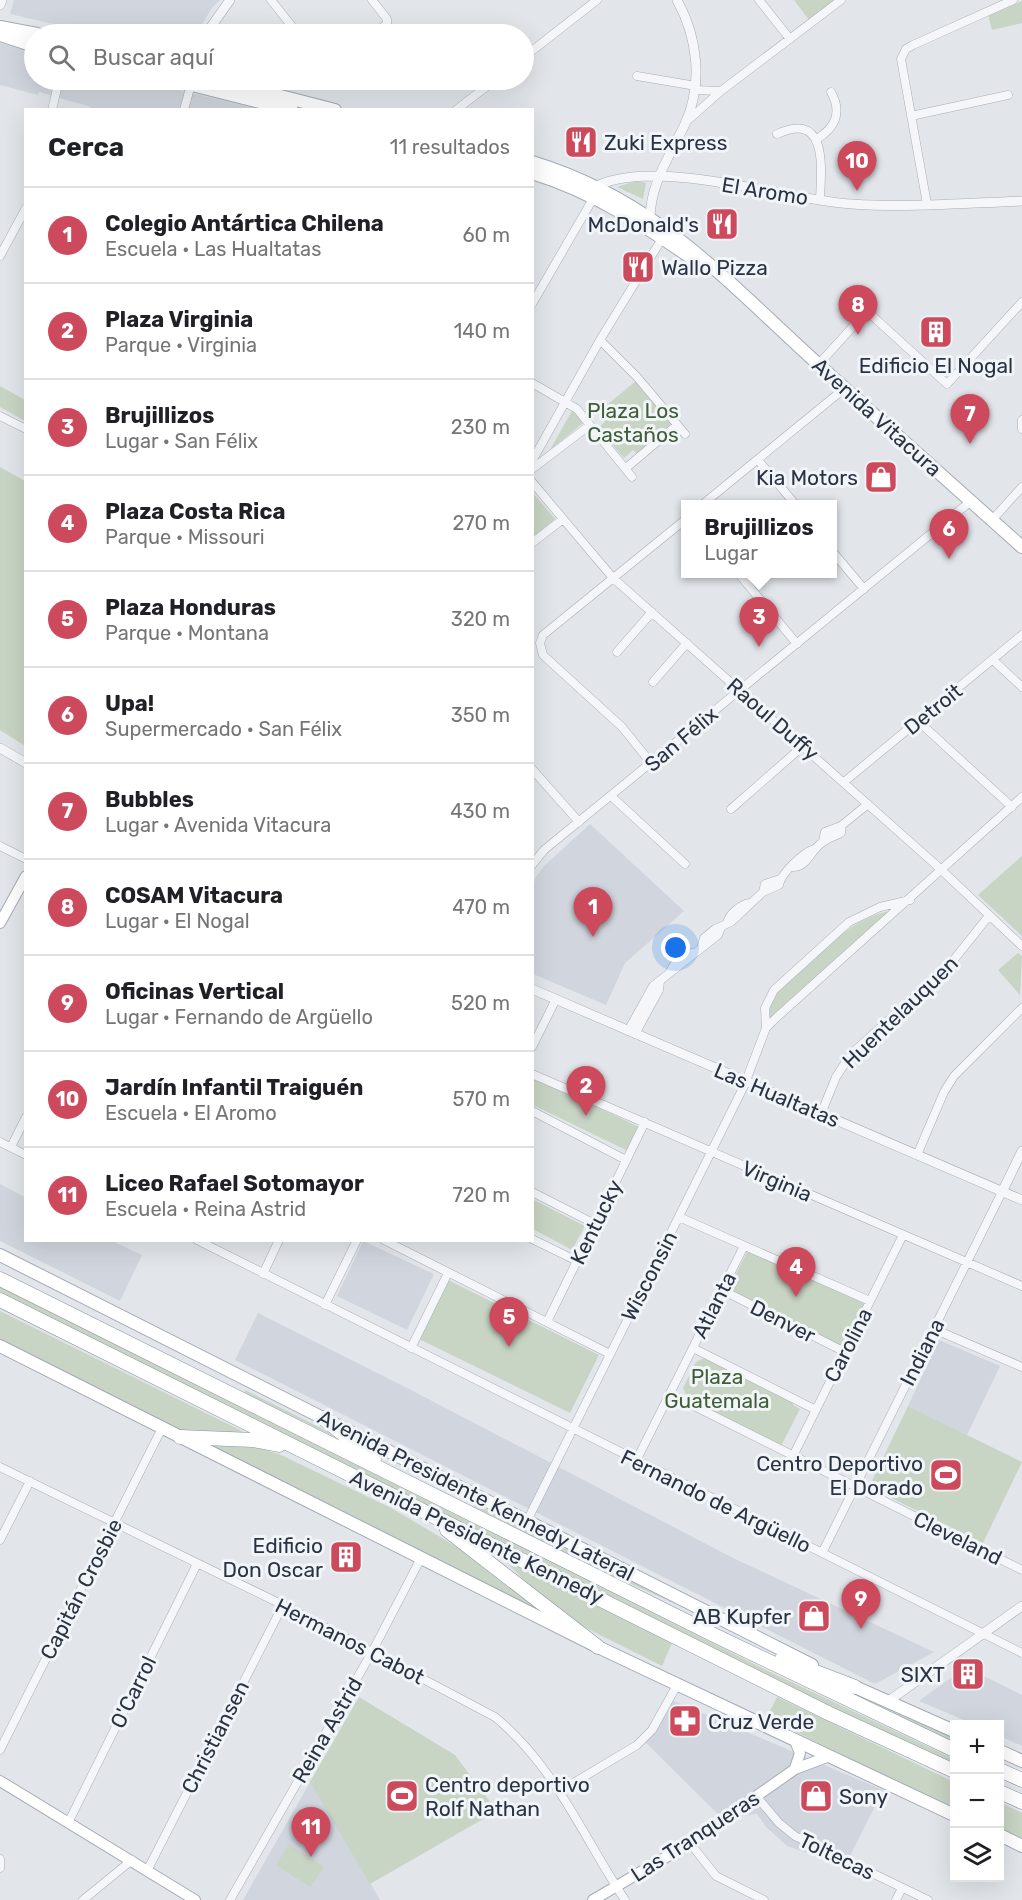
<!DOCTYPE html>
<html lang="es">
<head>
<meta charset="utf-8">
<style>
  :root { --surface:#fff; --page:#f6f6f6; --text:#202124; --muted:#757577; --line:#e0e0e0; --accent:#cd4a5c }
  body { margin:0; font-family:Rubik,sans-serif; background:var(--page); color:var(--text) }
  .controls { position:absolute; right:18px; bottom:18px; display:grid; overflow:hidden; border-radius:0px; box-shadow:0 6px 24px #0002 }
  .controls button { width:54px; height:54px; display:grid; place-items:center; padding:0; border:0; border-bottom:2px solid var(--line); background:var(--surface); color:var(--text); font:30px sans-serif }
  .you { position:absolute; left:676px; top:948px; width:21px; height:21px; margin:-15px; border:4px solid #fff; border-radius:50%; background:#1a73e8; box-shadow:0 0 0 9px #1a73e833 }
  .badge { display:grid; place-items:center; width:39px; height:39px; border-radius:50%; background:var(--accent); color:#fff; font-size:20px; font-weight:700 }
  .pin { position:absolute; translate:-50% -50px; filter:drop-shadow(0 2px 3px #0008) }
  .pin::after { content:''; position:absolute; top:32px; width:21px; height:18px; background:inherit; clip-path:polygon(0 0,100% 0,50% 100%) }
  .popup { position:absolute; left:681px; top:500px; width:156px; height:78px; box-sizing:border-box; display:grid; place-content:center; border-radius:0px; background:var(--surface); filter:drop-shadow(0 2px 4px #0005); font-size:20px; white-space:nowrap; color:var(--muted) }
  .popup b { font-size:22px; color:var(--text) }
  .popup::after { content:''; position:absolute; left:50%; top:100%; margin-left:-12px; border:12px solid transparent; border-top-color:var(--surface) }
  .list { margin:0; padding:0; list-style:none }
  h2 { display:flex; justify-content:space-between; align-items:center; height:78px; margin:0; padding:0 24px; font-size:26px }
  h2 small { font-size:20px; font-weight:400; color:var(--muted) }
  .list li { display:grid; grid-template-columns:39px 1fr auto; gap:18px; align-items:center; box-sizing:border-box; height:96px; padding:0 24px; border-top:2px solid var(--line) }
  .list b { display:block; font-size:22px; white-space:nowrap }
  .list p { margin:0; font-size:20px; white-space:nowrap; color:var(--muted) }
  .list em { font-size:20px; font-style:normal; color:var(--muted) }
  .icon { flex:none; width:33px; height:33px; fill:none; stroke:currentColor; stroke-width:2; stroke-linecap:round; stroke-linejoin:round }
  .map { position:relative; flex:none; width:1022px; height:1900px; overflow:hidden }
  .search { position:absolute; background:var(--surface); box-shadow:0 6px 24px #0002; left:24px; top:24px; width:510px; height:66px; display:flex; align-items:center; gap:15px; box-sizing:border-box; padding:0 21px; border-radius:33px; color:var(--muted); font-size:22px }
  .panel { position:absolute; background:var(--surface); box-shadow:0 6px 24px #0002; left:24px; top:108px; width:510px; height:1134px; border-radius:0px }
  .map>svg:first-child { display:block }
  .built { fill:#d1d5dd }
  .green { fill:#c8d4c4 }
  .lines { fill:none; stroke-linecap:round; stroke-linejoin:round }
  .minor-casing { stroke:#a7adb5; stroke-width:9 }
  .tertiary-casing { stroke:#a7adb5; stroke-width:10 }
  .secondary-casing { stroke:#a7adb5; stroke-width:12 }
  .primary-casing { stroke:#a2aab6; stroke-width:14 }
  .motorway-casing { stroke:#8a93a1; stroke-width:15 }
  .minor { stroke:#f5f6f9; stroke-width:8 }
  .tertiary { stroke:#f5f6f9; stroke-width:9 }
  .secondary { stroke:#fff; stroke-width:10 }
  .primary { stroke:#fff; stroke-width:12 }
  .motorway { stroke:#fff; stroke-width:14 }
  .labels { text-anchor:middle; dominant-baseline:central; stroke-width:6; stroke-linejoin:round; paint-order:stroke }
  .poi-label { font-size:21px; fill:#2a3343; stroke:#f2f5f8; text-anchor:end }
  .street-label { font-size:21px; fill:#2a3343; stroke:#f2f5f8 }
  .park-label { font-size:21px; fill:#3f5e38; stroke:#f2f5f8 }
</style>
</head>
<body>
<div class="map">
<svg width="1022" height="1900" viewBox="0 0 1022 1900">
  <rect width="100%" height="100%" fill="#e2e6eb"/>
  <path class="built" d="M 14,0 L 220,0 L 212,8 L 196,34 L 96,34 L 10,14 Z
    M 0,43 L 34,53 L 34,80 L 136,80 L 258,109 L 90,109 L 91,107 L 39,92 L 38,95 L 0,85 Z
    M 590,824 L 684,911 L 625,963 L 606,1005 L 533,974 L 532,887 L 536,877 L 543,867 Z
    M 0,1184 L 25,1197 L 26,1240 L 112,1241 L 142,1255 L 120,1301 L 0,1241 Z
    M 363,1241 L 434,1274 L 407,1330 L 337,1296 Z
    M 258,1313 L 411,1390 L 733,1558 L 934,1652 L 875,1684 L 235,1360 Z
    M 939,1340 L 1000,1366 L 967,1435 L 908,1406 Z
    M 966,1667 L 1022,1695 L 1022,1746 L 1000,1736 L 1000,1724 L 973,1724 L 919,1701 Z
    M 667,1698 L 883,1790 L 845,1866 L 787,1846 L 766,1827 L 757,1814 L 723,1819 L 641,1738 Z
    M 310,1782 L 340,1831 L 380,1900 L 243,1900 Z"/>
  <path class="green" d="M 794,0 L 834,0 L 809,20 Z
    M 1022,1 L 1022,23 L 992,30 L 988,15 Z
    M 636,181 L 646,183 L 643,199 L 617,187 Z
    M 636,381 L 673,425 L 638,455 L 633,450 L 624,458 L 598,428 L 605,422 L 597,413 Z
    M 0,386 L 25,400 L 25,421 L 0,407 Z
    M 573,409 L 584,422 L 550,450 Z
    M 0,467 L 25,481 L 25,746 L 0,730 Z
    M 532,492 L 555,519 L 533,537 L 532,537 Z
    M 1022,856 L 1022,936 L 978,895 Z
    M 894,910 L 769,1019 L 771,1002 L 777,993 C 812,962 846,918 894,910 Z
    M 1018,953 L 1022,956 L 1020,995 L 998,970 Z
    M 532,1076 L 639,1127 L 628,1151 L 533,1105 Z
    M 532,1199 L 585,1226 L 572,1250 L 533,1229 Z
    M 749,1248 L 865,1303 L 842,1347 L 728,1290 Z
    M 448,1280 L 599,1355 L 570,1413 L 419,1339 Z
    M 0,1287 L 768,1671 L 954,1759 L 954,1763 L 828,1705 L 0,1292 Z
    M 0,1311 L 252,1436 L 179,1430 L 0,1341 Z
    M 704,1358 L 792,1401 L 793,1405 L 800,1409 L 781,1446 L 688,1399 L 683,1388 L 696,1362 Z
    M 245,1390 L 327,1431 L 341,1440 L 245,1393 Z
    M 908,1406 L 1022,1462 L 983,1543 L 869,1487 Z
    M 202,1443 L 257,1448 L 279,1454 L 391,1508 L 469,1554 L 544,1612 Z
    M 475,1504 L 696,1613 L 611,1575 L 474,1507 Z
    M 501,1557 L 672,1643 L 662,1666 L 580,1625 L 543,1599 Z
    M 830,1685 L 954,1738 L 954,1742 Z
    M 359,1697 L 455,1755 L 497,1811 L 370,1884 L 310,1782 Z
    M 777,1697 L 954,1782 L 954,1808 L 887,1778 L 767,1717 Z
    M 1000,1802 L 1022,1813 L 1022,1838 L 1000,1828 Z
    M 289,1844 L 324,1867 L 310,1887 L 276,1865 Z"/>
  <g class="lines">
    <defs>
      <path id="minor" d="M 271,0 L 298,34
        M 372,0 L 387,19 L 387,24 L 373,34
        M 759,0 L 790,39
        M 524,57 L 597,0
        M 637,76 L 696,86
        M 695,90 L 721,91
        M 52,110 L 59,80
        M 184,110 L 191,84
        M 456,110 L 495,80
        M 911,116 L 1008,95
        M 687,121 L 721,91 L 841,0
        M 777,134 C 829,110 821,170 820,200
        M 817,139 C 836,127 842,112 831,92
        M 927,204 L 901,59 L 906,49 L 913,45 L 1013,0
        M 0,256 L 26,208
        M 532,304 L 594,197
        M 600,340 L 637,377 L 685,434
        M 818,365 L 867,311 L 947,384 L 1022,302
        M 532,383 L 577,409 L 632,477
        M 0,416 L 26,429
        M 1022,420 L 1022,429
        M 758,460 L 795,504
        M 532,461 L 600,340 L 663,237
        M 626,468 L 677,425
        M 532,469 L 590,425
        M 532,482 L 613,578 L 935,864 L 1022,946
        M 703,504 L 845,388
        M 992,520 L 1022,487
        M 532,543 L 563,519
        M 832,551 L 864,589
        M 739,574 L 797,644
        M 617,652 L 652,612
        M 993,660 L 1022,687
        M 653,682 L 687,643
        M 918,721 L 1012,807
        M 651,763 L 622,727 L 543,655 L 540,643 L 543,635 L 686,519
        M 532,769 L 579,822
        M 844,782 L 1022,635
        M 611,796 L 685,864
        M 731,809 L 803,746
        M 823,841 L 825,832 L 841,826 L 868,804
        M 0,846 L 26,859
        M 532,865 L 544,850 L 971,501
        M 793,867 C 808,867 811,849 823,842 C 828,838 835,836 841,833 L 841,826
        M 763,892 L 765,884 L 780,879
        M 727,923 C 729,914 741,904 750,903
        M 702,945 L 704,938 L 715,929 L 731,922 L 763,892 L 779,885 C 781,873 803,853 814,849
        M 670,972 C 674,962 683,955 693,953
        M 766,1028 L 765,1008 L 774,990 L 849,922 L 880,907 L 910,900
        M 628,1031 L 653,986 L 718,935 L 721,928
        M 635,1034 L 659,990 L 660,981
        M 532,1047 L 556,999
        M 532,1074 L 1022,1286
        M 532,1111 L 626,1160
        M 821,1114 L 836,1077 L 851,1054 L 948,967 L 988,917
        M 0,1142 L 26,1155
        M 11,1147 L 26,1117
        M 917,1155 L 944,1092 L 954,1076 L 1022,1008
        M 532,1192 L 595,1224
        M 679,1217 L 870,1301
        M 532,1239 L 577,1261
        M 197,1240 L 1022,1653
        M 384,1240 L 610,1354
        M 263,1274 L 279,1240
        M 722,1290 L 845,1352
        M 325,1305 L 357,1240
        M 547,1322 L 645,1122
        M 934,1329 L 1022,1367
        M 411,1348 L 448,1273
        M 693,1348 L 816,1410
        M 670,1394 L 1022,1570
        M 793,1456 L 903,1235
        M 636,1461 L 744,1246
        M 0,1467 L 283,1605 L 495,1717 C 555,1766 583,1837 625,1900
        M 527,1521 L 744,1086 L 766,1028 L 776,1018 L 1022,797
        M 0,1540 L 30,1481
        M 822,1553 L 1002,1192
        M 0,1750 L 162,1428
        M 560,1791 L 637,1745 L 652,1730 L 677,1685
        M 757,1797 L 779,1823 L 795,1836 L 928,1900
        M 69,1821 L 197,1564
        M 690,1843 L 716,1876 L 764,1900
        M 0,1859 L 0,1868
        M 148,1869 L 283,1605
        M 83,1900 L 132,1860
        M 230,1900 L 372,1652 L 421,1558
        M 896,1900 L 902,1888"/>
      <path id="tertiary" d="M 0,5 L 2,0
        M 206,34 L 230,0
        M 591,189 C 650,154 784,200 852,204 C 908,208 966,203 1022,201
        M 650,222 C 649,185 670,156 685,124 C 703,84 698,38 677,0
        M 0,748 L 26,763
        M 532,989 L 1022,1200
        M 1002,1192 L 1022,1151
        M 887,1702 L 1022,1606"/>
      <path id="secondary" d="M 0,923 L 26,876
        M 795,1768 L 800,1753 L 795,1741
        M 0,1781 L 195,1900
        M 593,1900 L 690,1843 L 795,1769 L 827,1757"/>
      <path id="primary" d="M 0,27 L 37,34
        M 0,35 L 34,46
        M 172,80 L 292,110
        M 218,80 L 335,110
        M 532,162 C 657,200 726,281 819,365 C 886,426 954,486 1022,547
        M 532,173 C 598,193 651,230 706,268
        M 0,1255 L 812,1665
        M 0,1346 L 598,1647 L 954,1815
        M 846,1683 L 954,1731
        M 1000,1751 L 1022,1761
        M 1000,1835 L 1022,1846"/>
      <path id="motorway" d="M 0,1279 L 716,1636 L 954,1750
        M 0,1300 L 828,1713 L 954,1771
        M 323,1418 L 374,1459
        M 180,1437 L 253,1440 L 279,1445
        M 447,1530 L 598,1647
        M 782,1659 L 855,1687
        M 1000,1770 L 1022,1780
        M 1000,1792 L 1022,1802"/>
    </defs>
    <use href="#minor" class="minor-casing"/>
    <use href="#tertiary" class="tertiary-casing"/>
    <use href="#secondary" class="secondary-casing"/>
    <use href="#primary" class="primary-casing"/>
    <use href="#motorway" class="motorway-casing"/>
    <use href="#minor" class="minor"/>
    <use href="#tertiary" class="tertiary"/>
    <use href="#secondary" class="secondary"/>
    <use href="#primary" class="primary"/>
    <use href="#motorway" class="motorway"/>
  </g>
  <defs>
    <symbol id="restaurant-square" viewBox="-11 -11 22 22"><rect x="-9" y="-9" width="18" height="18" rx="4" fill="#cd4a5c" stroke="#f2f5f8"/><path d="M-5-6h1v4h1v-4h1v4h1v-4h1v5L-1.5 .5V6h-2V.5L-5-1ZM5-6V6H3V1.5H1.5Q1.5-4 5-6Z" fill="#fff"/></symbol>
    <symbol id="building-square" viewBox="-11 -11 22 22"><rect x="-9" y="-9" width="18" height="18" rx="4" fill="#cd4a5c" stroke="#f2f5f8"/><path d="M-4-6H4V6H1V3H-1V6H-4ZM-2.5-4.3h1.7v1.8h-1.7ZM.8-4.3h1.7v1.8H.8ZM-2.5-1h1.7V.8h-1.7ZM.8-1h1.7V.8H.8Z" fill="#fff"/></symbol>
    <symbol id="shop-square" viewBox="-11 -11 22 22"><rect x="-9" y="-9" width="18" height="18" rx="4" fill="#cd4a5c" stroke="#f2f5f8"/><path d="M-5-2.5h2.3a2.7 3.5 0 0 1 5.4 0H5L5.5 6h-11ZM-1.5-2.5h3a1.5 2.3 0 0 0-3 0Z" fill="#fff"/></symbol>
    <symbol id="stadium-square" viewBox="-11 -11 22 22"><rect x="-9" y="-9" width="18" height="18" rx="4" fill="#cd4a5c" stroke="#f2f5f8"/><path d="M0-5a6.5 5 0 1 0 0 10a6.5 5 0 1 0 0-10ZM-3.5-1.8h7v3.6h-7Z" fill="#fff"/></symbol>
    <symbol id="pharmacy-square" viewBox="-11 -11 22 22"><rect x="-9" y="-9" width="18" height="18" rx="4" fill="#cd4a5c" stroke="#f2f5f8"/><path d="M-2-6h4v4h4v4h-4v4h-4v-4h-4v-4h4Z" fill="#fff"/></symbol>
  </defs>
  <g fill-rule="evenodd">
    <use href="#restaurant-square" x="562" y="123" width="38" height="38"/>
    <use href="#restaurant-square" x="703" y="205" width="38" height="38"/>
    <use href="#restaurant-square" x="619" y="248" width="38" height="38"/>
    <use href="#building-square" x="917" y="313" width="38" height="38"/>
    <use href="#shop-square" x="862" y="458" width="38" height="38"/>
    <use href="#stadium-square" x="927" y="1456" width="38" height="38"/>
    <use href="#building-square" x="327" y="1538" width="38" height="38"/>
    <use href="#shop-square" x="795" y="1597" width="38" height="38"/>
    <use href="#building-square" x="949" y="1655" width="38" height="38"/>
    <use href="#pharmacy-square" x="666" y="1702" width="38" height="38"/>
    <use href="#stadium-square" x="383" y="1777" width="38" height="38"/>
    <use href="#shop-square" x="797" y="1777" width="38" height="38"/>
  </g>
  <g class="labels">
    <g class="poi-label">
      <text x="604" y="142" text-anchor="start">Zuki Express</text>
      <text x="699" y="224">McDonald's</text>
      <text x="661" y="267" text-anchor="start">Wallo Pizza</text>
      <text x="936" y="365" text-anchor="middle">Edificio El Nogal</text>
      <text x="858" y="477">Kia Motors</text>
      <text x="923" y="1463">Centro Deportivo<tspan x="923" dy="24">El Dorado</tspan></text>
      <text x="323" y="1545">Edificio<tspan x="323" dy="24">Don Oscar</tspan></text>
      <text x="791" y="1616">AB Kupfer</text>
      <text x="945" y="1674">SIXT</text>
      <text x="708" y="1721" text-anchor="start">Cruz Verde</text>
      <text x="425" y="1784" text-anchor="start">Centro deportivo<tspan x="425" dy="24">Rolf Nathan</tspan></text>
      <text x="839" y="1796" text-anchor="start">Sony</text>
    </g>
    <g class="street-label">
      <text transform="translate(765 191) rotate(9)">El Aromo</text>
      <text transform="translate(877 417) rotate(42)">Avenida Vitacura</text>
      <text transform="translate(933 709) rotate(-39)">Detroit</text>
      <text transform="translate(773 719) rotate(41)">Raoul Duffy</text>
      <text transform="translate(681 739) rotate(-40)">San Félix</text>
      <text transform="translate(900 1012) rotate(-44)">Huentelauquen</text>
      <text transform="translate(777 1095) rotate(23)">Las Hualtatas</text>
      <text transform="translate(777 1181) rotate(23)">Virginia</text>
      <text transform="translate(596 1222) rotate(-64)">Kentucky</text>
      <text transform="translate(649 1276) rotate(-63)">Wisconsin</text>
      <text transform="translate(714 1305) rotate(-63)">Atlanta</text>
      <text transform="translate(783 1321) rotate(27)">Denver</text>
      <text transform="translate(848 1345) rotate(-63)">Carolina</text>
      <text transform="translate(922 1352) rotate(-63)">Indiana</text>
      <text transform="translate(476 1495) rotate(27)">Avenida Presidente Kennedy Lateral</text>
      <text transform="translate(716 1501) rotate(26)">Fernando de Argüello</text>
      <text transform="translate(477 1537) rotate(26)">Avenida Presidente Kennedy</text>
      <text transform="translate(958 1538) rotate(26)">Cleveland</text>
      <text transform="translate(81 1589) rotate(-63)">Capitán Crosbie</text>
      <text transform="translate(350 1641) rotate(27)">Hermanos Cabot</text>
      <text transform="translate(133 1692) rotate(-64)">O'Carrol</text>
      <text transform="translate(327 1730) rotate(-60)">Reina Astrid</text>
      <text transform="translate(215 1737) rotate(-63)">Christiansen</text>
      <text transform="translate(695 1836) rotate(-33)">Las Tranqueras</text>
      <text transform="translate(837 1856) rotate(26)">Toltecas</text>
    </g>
    <g class="park-label">
      <text x="633" y="410">Plaza Los<tspan x="633" dy="24">Castaños</tspan></text>
      <text x="717" y="1376">Plaza<tspan x="717" dy="24">Guatemala</tspan></text>
    </g>
  </g>
</svg>
<div class="controls">
<button>+</button>
<button>−</button>
<button><svg class="icon" aria-label="layers" viewBox="0 0 24 24"><path d="M12 4l9 5-9 5-9-5zM3 14l9 5 9-5"/></svg></button>
</div>
<div class="you"></div>
<div class="pin badge" style="left:593px;top:937px">1</div>
<div class="pin badge" style="left:586px;top:1116px">2</div>
<div class="pin badge" style="left:759px;top:647px">3</div>
<div class="popup"><b>Brujillizos</b>Lugar</div>
<div class="pin badge" style="left:796px;top:1297px">4</div>
<div class="pin badge" style="left:509px;top:1347px">5</div>
<div class="pin badge" style="left:949px;top:559px">6</div>
<div class="pin badge" style="left:970px;top:444px">7</div>
<div class="pin badge" style="left:858px;top:335px">8</div>
<div class="pin badge" style="left:861px;top:1629px">9</div>
<div class="pin badge" style="left:857px;top:191px">10</div>
<div class="pin badge" style="left:311px;top:1857px">11</div>
<div class="search"><svg class="icon" aria-label="search" viewBox="0 0 24 24"><circle cx="10" cy="10" r="6"/><path d="M15 15l6 6"/></svg>Buscar aquí</div>
<section class="panel">
<h2>Cerca<small>11 resultados</small></h2>
<ul class="list">
<li><span class="badge">1</span><div><b>Colegio Antártica Chilena</b><p>Escuela · Las Hualtatas</p></div><em>60 m</em></li>
<li><span class="badge">2</span><div><b>Plaza Virginia</b><p>Parque · Virginia</p></div><em>140 m</em></li>
<li><span class="badge">3</span><div><b>Brujillizos</b><p>Lugar · San Félix</p></div><em>230 m</em></li>
<li><span class="badge">4</span><div><b>Plaza Costa Rica</b><p>Parque · Missouri</p></div><em>270 m</em></li>
<li><span class="badge">5</span><div><b>Plaza Honduras</b><p>Parque · Montana</p></div><em>320 m</em></li>
<li><span class="badge">6</span><div><b>Upa!</b><p>Supermercado · San Félix</p></div><em>350 m</em></li>
<li><span class="badge">7</span><div><b>Bubbles</b><p>Lugar · Avenida Vitacura</p></div><em>430 m</em></li>
<li><span class="badge">8</span><div><b>COSAM Vitacura</b><p>Lugar · El Nogal</p></div><em>470 m</em></li>
<li><span class="badge">9</span><div><b>Oficinas Vertical</b><p>Lugar · Fernando de Argüello</p></div><em>520 m</em></li>
<li><span class="badge">10</span><div><b>Jardín Infantil Traiguén</b><p>Escuela · El Aromo</p></div><em>570 m</em></li>
<li><span class="badge">11</span><div><b>Liceo Rafael Sotomayor</b><p>Escuela · Reina Astrid</p></div><em>720 m</em></li>
</ul>
</section>
</div>
</body>
</html>
